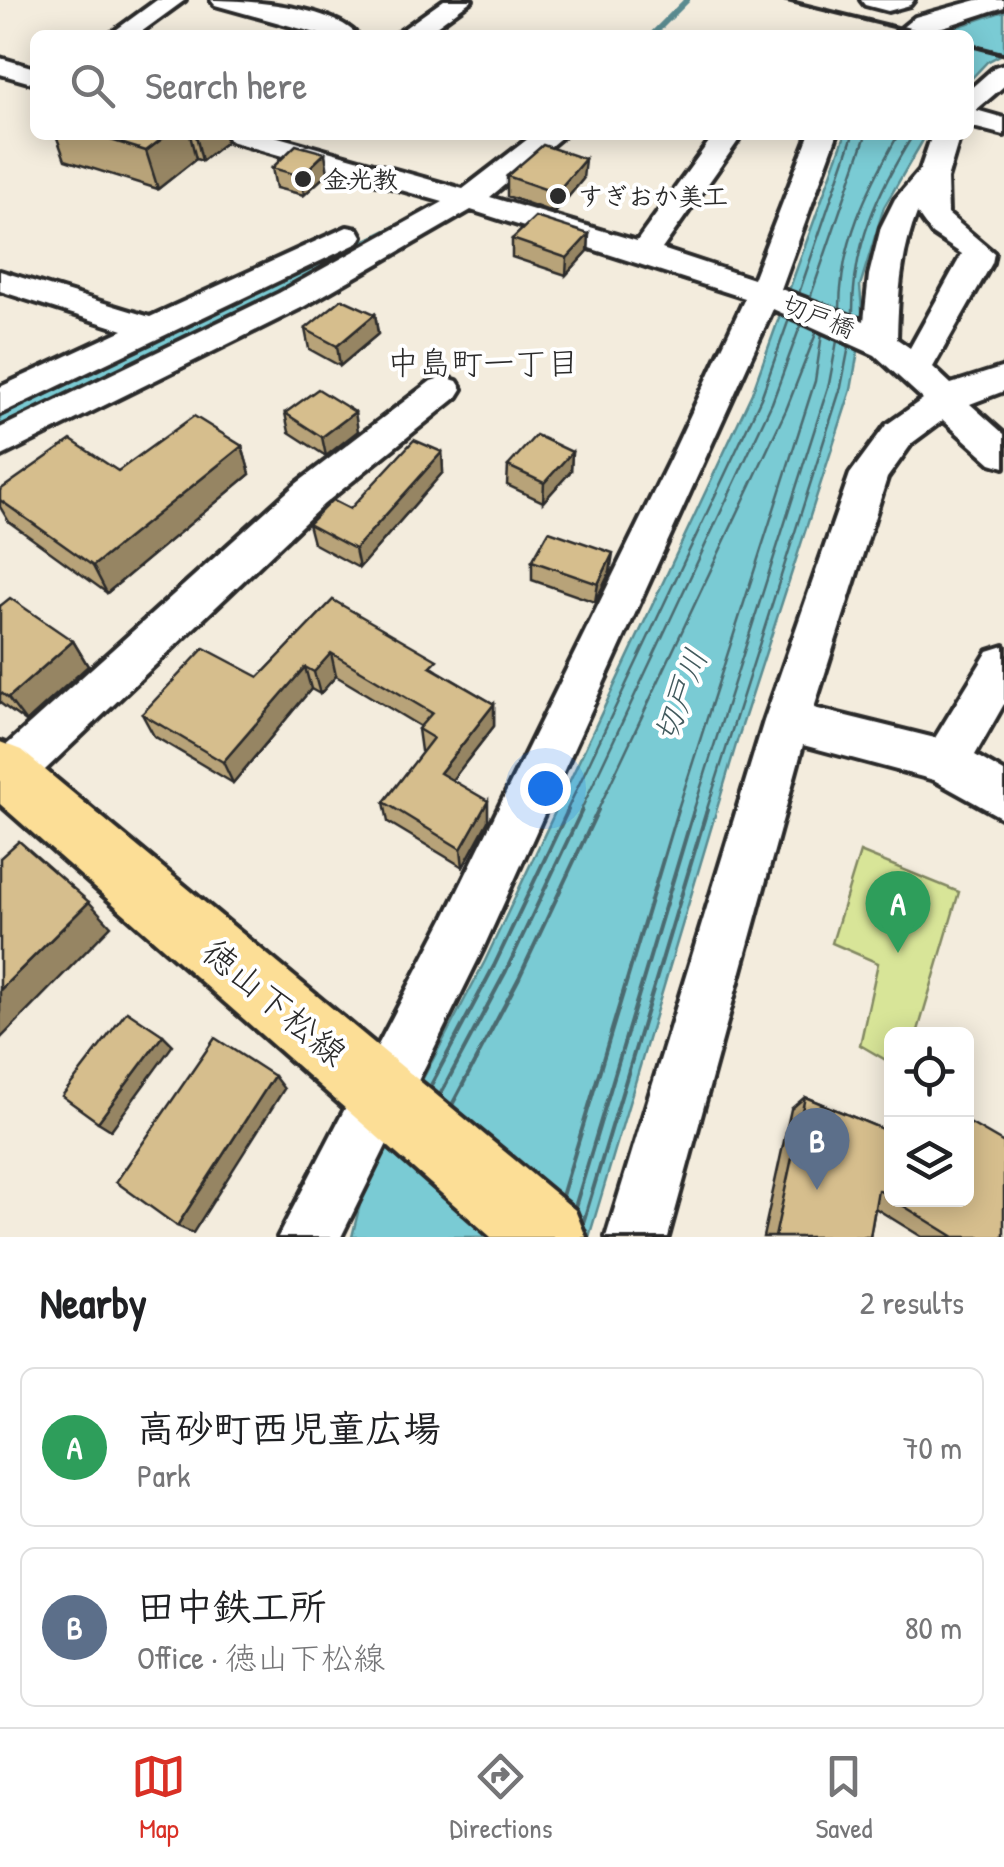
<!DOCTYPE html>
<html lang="en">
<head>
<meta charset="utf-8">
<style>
  :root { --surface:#fff; --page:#f2f2f2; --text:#202124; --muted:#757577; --line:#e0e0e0; --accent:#d93025 }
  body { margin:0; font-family:"Patrick Hand","Klee One",sans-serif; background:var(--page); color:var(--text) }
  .controls { position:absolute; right:30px; bottom:30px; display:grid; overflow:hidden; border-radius:15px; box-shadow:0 5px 25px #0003 }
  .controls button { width:90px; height:90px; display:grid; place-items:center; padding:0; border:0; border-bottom:2px solid var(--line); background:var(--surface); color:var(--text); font:50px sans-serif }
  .you { position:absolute; left:545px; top:788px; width:35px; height:35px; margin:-25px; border:8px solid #fff; border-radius:50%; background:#1a73e8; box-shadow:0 0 0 15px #1a73e833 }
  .badge { display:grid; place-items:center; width:65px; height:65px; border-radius:50%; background:var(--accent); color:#fff; font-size:32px; font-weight:700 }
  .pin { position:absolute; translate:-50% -82px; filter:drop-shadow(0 2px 5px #0008) }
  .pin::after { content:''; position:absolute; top:52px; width:35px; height:30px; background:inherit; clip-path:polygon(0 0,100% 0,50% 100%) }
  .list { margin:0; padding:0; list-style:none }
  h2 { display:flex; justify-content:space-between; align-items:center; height:130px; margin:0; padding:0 40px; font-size:42px }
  h2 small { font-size:32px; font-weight:400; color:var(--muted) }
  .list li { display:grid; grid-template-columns:65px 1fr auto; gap:30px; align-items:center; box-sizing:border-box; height:160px; margin:0 20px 20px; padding:0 20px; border:2px solid var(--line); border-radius:15px }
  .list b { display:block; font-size:38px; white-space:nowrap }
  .list p { margin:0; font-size:32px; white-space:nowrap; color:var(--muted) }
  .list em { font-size:32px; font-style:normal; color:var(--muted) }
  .icon { flex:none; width:55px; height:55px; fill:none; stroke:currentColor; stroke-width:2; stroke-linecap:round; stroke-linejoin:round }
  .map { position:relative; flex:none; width:1004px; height:1237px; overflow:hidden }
  .search { position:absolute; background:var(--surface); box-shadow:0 5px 25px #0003; left:30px; right:30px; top:30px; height:110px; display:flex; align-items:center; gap:25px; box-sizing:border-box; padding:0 35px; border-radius:15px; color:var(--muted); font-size:38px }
  .sheet { height:490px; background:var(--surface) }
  nav { display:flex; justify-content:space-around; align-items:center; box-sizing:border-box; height:140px; border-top:2px solid var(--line); background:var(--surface); font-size:28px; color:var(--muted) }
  nav a { display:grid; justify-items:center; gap:5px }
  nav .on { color:var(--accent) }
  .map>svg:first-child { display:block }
  .green { fill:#d8e598; stroke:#828862; stroke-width:2.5 }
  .water { fill:#7acbd4; stroke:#5a8b90; stroke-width:2.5 }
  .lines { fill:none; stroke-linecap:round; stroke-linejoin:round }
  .shore-far1 { stroke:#4b6b6f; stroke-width:2.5 }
  .shore { stroke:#4b6b6f; stroke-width:4 }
  .stream { stroke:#5a8b90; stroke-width:6 }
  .minor-casing { stroke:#2b2b2b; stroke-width:8 }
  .major-casing { stroke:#2b2b2b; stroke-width:8 }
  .minor { fill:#fff; fill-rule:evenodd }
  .major { fill:#fcde96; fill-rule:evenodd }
  .rail { stroke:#2b2b2b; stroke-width:5 }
  .wall { fill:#b8a379; stroke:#2b2b2b; stroke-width:2.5 }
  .shaded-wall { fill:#968563; stroke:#2b2b2b; stroke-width:2.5 }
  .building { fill:#d6be8d; stroke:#2b2b2b; stroke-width:2.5 }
  .poi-dot { fill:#2b2b2b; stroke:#fff; stroke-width:4 }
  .labels { text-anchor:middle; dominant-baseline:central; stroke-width:8; stroke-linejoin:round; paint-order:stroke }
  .far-poi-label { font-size:25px; font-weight:bold; fill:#2b2b2b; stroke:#fff; text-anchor:start }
  .far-street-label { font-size:25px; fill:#2b2b2b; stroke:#fff }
  .neighbourhood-label { font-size:32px; fill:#2b2b2b; stroke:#fff }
  .water-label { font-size:32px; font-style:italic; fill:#435b5e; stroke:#fff }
  .near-street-label { font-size:35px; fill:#2b2b2b; stroke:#fff }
</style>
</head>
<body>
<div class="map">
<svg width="1004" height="1237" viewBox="0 0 1004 1237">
  <rect width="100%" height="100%" fill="#f3ecdd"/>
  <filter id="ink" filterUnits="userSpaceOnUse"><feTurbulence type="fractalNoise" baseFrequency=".01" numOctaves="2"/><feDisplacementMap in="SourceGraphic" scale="20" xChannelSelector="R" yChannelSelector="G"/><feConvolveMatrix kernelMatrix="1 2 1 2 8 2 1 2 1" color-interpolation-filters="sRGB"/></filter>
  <g filter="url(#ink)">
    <path class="green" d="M 860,852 L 959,892 L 917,1034 L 892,1034 L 891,1063 L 860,1045 L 878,963 L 832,943 Z"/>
    <path class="water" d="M 1004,11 L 1004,53 L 987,62 L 969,81 L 969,35 L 933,35 Z
      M 845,135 L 926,135 L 884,207 L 860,286 L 863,323 L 851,390 L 738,738 L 589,1237 L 352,1237 L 363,1192 L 485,961 L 752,393 Z
      M 448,200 L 281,295 L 0,432 L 0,417 Z"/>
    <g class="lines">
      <path class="shore-far1" d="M 799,293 L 853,135
        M 810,298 L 866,135
        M 840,309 C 840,244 867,190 898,135
        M 853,314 C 852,247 878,191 913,135
        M 566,812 L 761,398 L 789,319
        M 580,812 L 772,403 L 801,324
        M 597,812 L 786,410 L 817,331
        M 677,812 L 815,381 L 822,334
        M 693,812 L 829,384 L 837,341
        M 706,812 L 841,387 L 849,346"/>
      <path class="shore" d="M 430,1087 L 494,966 L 568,810
        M 440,1095 L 506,971 L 582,810
        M 452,1105 L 519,978 L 598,810
        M 562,1196 L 678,810
        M 575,1207 L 694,810
        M 583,1223 L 707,810"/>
      <path class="stream" d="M 652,35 L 687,0
        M 452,197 L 482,174"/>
      <defs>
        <path id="minor" d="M 157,0 L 185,0 L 137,35 L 109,35 Z
          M 211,0 C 247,0 333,7 357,35 L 323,35 L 215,5 Z
          M 444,0 L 472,0 L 424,35 L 395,35 Z
          M 861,0 L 914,0 L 910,5 L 888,11 L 865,5 Z
          M 977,0 L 1004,0 L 1004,7 C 967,18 930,35 893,35 L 915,17 Z
          M 0,58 L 35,68 L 35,84 L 0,74 Z
          M 1004,64 L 1004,86 L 976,110 L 1004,118 L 1004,135 L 969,126 L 969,90 L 995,67 Z
          M 226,135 L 271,135 L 463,189 L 533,135 L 564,135 L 490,197 L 637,241 L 714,135 L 734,135 L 738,141 L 662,249 L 753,279 L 809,135 L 837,135 L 781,289 L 864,321 L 869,275 L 881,227 L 895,199 L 920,170 L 932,135 L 960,135 L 947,179 L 948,214 L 994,253 L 992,263 L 933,367 L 951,384 L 1004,367 L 1004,391 L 970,404 L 1004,434 L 1004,467 L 991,463 L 943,420 L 912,443 L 887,478 L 814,708 L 935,738 L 988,651 L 1004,646 L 1004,704 L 975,755 L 1004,772 L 1004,819 L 934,780 L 803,745 L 668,1237 L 606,1237 L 764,721 L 850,474 L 886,425 L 923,399 L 875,355 L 773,309 L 482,951 L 341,1237 L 278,1237 L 446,915 L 670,459 L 745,298 L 471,210 L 303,307 L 0,457 L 0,428 L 279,293 L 443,202 L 230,141 ZM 917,213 L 932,234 L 962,254 L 910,348 L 897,339 C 898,296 901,253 917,213 Z
          M 347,227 L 358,229 L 362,236 L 358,243 L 0,414 L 0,387 L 123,330 L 0,291 L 0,271 L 150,317 Z
          M 444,377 L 457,381 L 462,389 L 457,397 L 324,504 L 25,789 L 8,795 L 0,792 L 0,751 L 296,484 L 431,381 Z"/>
        <path id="major" d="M 0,742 L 21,750 L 575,1210 L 586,1237 L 491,1237 L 0,804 Z"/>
      </defs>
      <use href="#minor" class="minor-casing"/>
      <use href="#major" class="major-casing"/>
      <use href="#minor" class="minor"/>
      <use href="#major" class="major"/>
      <path class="rail" d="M 785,0 L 928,35
        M 969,45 L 1004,54"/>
    </g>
    <path class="wall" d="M 56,135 L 225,135 L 226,142 L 202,161 L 196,159 L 158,189 L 65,160 Z
      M 272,168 L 328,173 L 304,195 L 276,188 Z
      M 507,176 L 583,179 L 555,213 L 507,196 Z
      M 589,234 L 588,251 L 566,275 L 512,257 L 512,239 Z
      M 375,314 L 378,334 L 340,366 L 309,349 L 305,329 Z
      M 285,413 L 358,431 L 326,456 L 289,432 Z
      M 242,446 L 250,474 L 107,593 L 9,522 L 0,507 L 0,490 L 118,471 Z
      M 442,452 L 443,472 L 359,568 L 313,543 L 308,524 L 350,509 Z
      M 572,452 L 571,471 L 543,502 L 507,485 L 508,466 Z
      M 532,561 L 610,572 L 595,602 L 532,580 Z
      M 333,600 L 438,671 L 494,704 L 494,726 L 452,780 L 488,821 L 463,867 L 388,822 L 384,802 L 423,752 L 421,751 L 418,729 L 421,727 L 336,676 L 320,694 L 311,689 L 233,783 L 154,736 L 142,714 L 259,677 Z
      M 0,606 L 73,641 L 88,666 L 26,722 L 0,703 Z
      M 805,1097 L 892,1133 L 892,1200 L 966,1200 L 1004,1237 L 922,1237 L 875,1208 L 870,1237 L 763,1237 L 791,1109 Z"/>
    <path class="shaded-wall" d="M 167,135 L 190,135 L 196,159 L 158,189 L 146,151 Z
      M 196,135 L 225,135 L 226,142 L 202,161 Z
      M 325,153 L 328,173 L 304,195 L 301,176 Z
      M 585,159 L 583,179 L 555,213 L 556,193 Z
      M 589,234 L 588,251 L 566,275 L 567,258 Z
      M 375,314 L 378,334 L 340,366 L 337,346 Z
      M 355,412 L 358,431 L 326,456 L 322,437 Z
      M 242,446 L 250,474 L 107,593 L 93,566 Z
      M 442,452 L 443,472 L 359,568 L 355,549 Z
      M 572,452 L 571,471 L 543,502 L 544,483 Z
      M 613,553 L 610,572 L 595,602 L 598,584 Z
      M 73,641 L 88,666 L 26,722 L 8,698 Z
      M 331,653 L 336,676 L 320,694 L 314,672 Z
      M 305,667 L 311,689 L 233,783 L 223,762 Z
      M 494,704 L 494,726 L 442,793 L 440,773 Z
      M 488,801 L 488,821 L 463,867 L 461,849 Z
      M 89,902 L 111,926 L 0,1039 L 0,990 Z
      M 163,1035 L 173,1045 L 111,1130 L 98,1122 Z
      M 274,1076 L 284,1089 L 193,1233 L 177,1226 Z"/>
    <path class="building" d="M 95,135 L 167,135 L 146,151 Z
      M 296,145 L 325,153 L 301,176 L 272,168 Z
      M 543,145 L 585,159 L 556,193 L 507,176 Z
      M 535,217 L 589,234 L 567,258 L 512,239 Z
      M 342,299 L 375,314 L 337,346 L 305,329 Z
      M 318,389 L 355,412 L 322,437 L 285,413 Z
      M 194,416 L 242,446 L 93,566 L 0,500 L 0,490 L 71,440 L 118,471 Z
      M 536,435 L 572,452 L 544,483 L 508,466 Z
      M 414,440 L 442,452 L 355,549 L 308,524 L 332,500 L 350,509 Z
      M 549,531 L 613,553 L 598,584 L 532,561 Z
      M 10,598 L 73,641 L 8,698 L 0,692 L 0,606 Z
      M 333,600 L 437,660 L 430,667 L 494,704 L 440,773 L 488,801 L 461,849 L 384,802 L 433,738 L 418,729 L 432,713 L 331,653 L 314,672 L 305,667 L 223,762 L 142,714 L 204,648 L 259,677 Z
      M 19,841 L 89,902 L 0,990 L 0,858 Z
      M 127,1011 L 163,1035 L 98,1122 L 62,1096 Z
      M 215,1038 L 274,1076 L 177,1226 L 116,1182 Z
      M 805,1097 L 892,1133 L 892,1198 L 878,1190 L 870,1237 L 775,1237 Z
      M 966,1121 L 1004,1143 L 1004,1237 L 954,1237 L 894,1200 L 966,1200 Z"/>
  </g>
  <g class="poi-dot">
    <circle cx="303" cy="179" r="10"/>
    <circle cx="558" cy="196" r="10"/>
  </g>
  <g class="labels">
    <g class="far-poi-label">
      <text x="323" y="179">金光教</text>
      <text x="578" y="196">すぎおか美工</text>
    </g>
    <g class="far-street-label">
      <text transform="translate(819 316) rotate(22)">切戸橋</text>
    </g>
    <g class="neighbourhood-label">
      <text x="483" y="362">中島町一丁目</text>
    </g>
    <g class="water-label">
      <text transform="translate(680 695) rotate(-69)">切戸川</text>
    </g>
    <g class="near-street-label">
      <text transform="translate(275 1002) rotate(40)">徳山下松線</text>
    </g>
  </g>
</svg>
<div class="controls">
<button><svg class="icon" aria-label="locate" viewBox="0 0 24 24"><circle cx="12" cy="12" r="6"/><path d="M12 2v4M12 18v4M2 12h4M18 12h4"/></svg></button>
<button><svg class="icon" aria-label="layers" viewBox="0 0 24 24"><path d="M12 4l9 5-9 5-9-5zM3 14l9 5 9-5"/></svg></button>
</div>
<div class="you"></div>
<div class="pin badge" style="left:898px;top:953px;background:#2e9e5b">A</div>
<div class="pin badge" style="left:817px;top:1190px;background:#5c6f8a">B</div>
<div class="search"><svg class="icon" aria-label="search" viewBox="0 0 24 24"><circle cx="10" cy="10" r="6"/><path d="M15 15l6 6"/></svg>Search here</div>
</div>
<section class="sheet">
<h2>Nearby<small>2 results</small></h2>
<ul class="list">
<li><span class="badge" style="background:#2e9e5b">A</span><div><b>高砂町西児童広場</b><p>Park</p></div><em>70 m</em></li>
<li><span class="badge" style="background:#5c6f8a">B</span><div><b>田中鉄工所</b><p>Office · 徳山下松線</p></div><em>80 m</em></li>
</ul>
</section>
<nav>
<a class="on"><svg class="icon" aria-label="map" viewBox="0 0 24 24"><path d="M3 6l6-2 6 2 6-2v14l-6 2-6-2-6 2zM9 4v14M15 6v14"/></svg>Map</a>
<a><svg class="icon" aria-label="directions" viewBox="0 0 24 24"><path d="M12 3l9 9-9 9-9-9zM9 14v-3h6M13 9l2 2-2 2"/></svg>Directions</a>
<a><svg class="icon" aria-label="saved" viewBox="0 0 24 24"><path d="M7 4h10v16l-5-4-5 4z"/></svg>Saved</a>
</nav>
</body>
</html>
